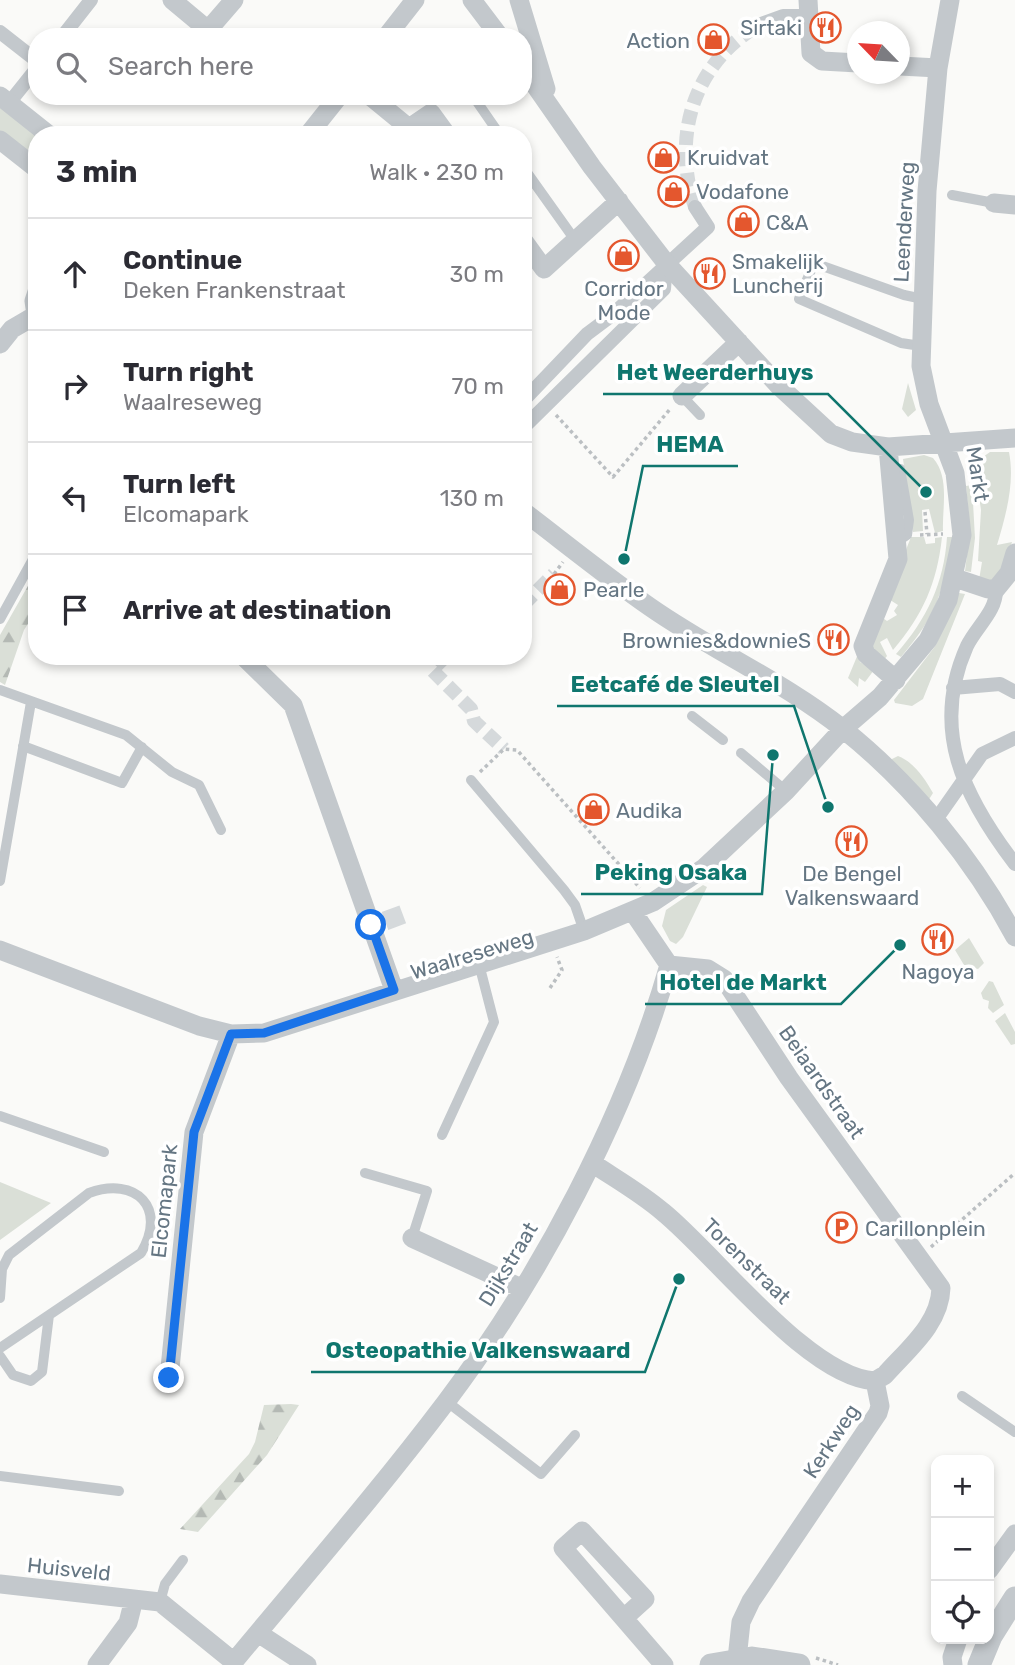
<!DOCTYPE html>
<html lang="en">
<head>
<meta charset="utf-8">
<style>
  :root { --surface:#fff; --page:#f7f7f7; --text:#2b2b33; --muted:#7c7c81; --line:#e1e1e2 }
  body { margin:0; font-family:Rubik,sans-serif; background:var(--page); color:var(--text) }
  .controls { position:absolute; right:21px; bottom:21px; display:grid; overflow:hidden; border-radius:14px; box-shadow:0 4px 10px #0003 }
  .controls button { width:63px; height:63px; display:grid; place-items:center; padding:0; border:0; border-bottom:2px solid var(--line); background:var(--surface); color:var(--text); font:35px sans-serif }
  .compass { position:absolute; left:847px; top:21px; width:63px; height:63px; border-radius:50%; background:var(--surface); box-shadow:0 4px 10px #0003; rotate:295deg }
  .stop { position:absolute; width:21px; height:21px; margin:-16px; border:5px solid #1a73e8; border-radius:50%; background:#fff }
  .stop.end { background:#1a73e8; border-color:#fff; box-shadow:0 2px 7px #0008 }
  .list { margin:0; padding:0; list-style:none }
  h2 { display:flex; justify-content:space-between; align-items:center; height:91px; margin:0; padding:0 28px; font-size:30px }
  h2 small { font-size:23px; font-weight:400; color:var(--muted) }
  .list li { display:grid; grid-template-columns:46px 1fr auto; gap:21px; align-items:center; box-sizing:border-box; height:112px; padding:0 28px; border-top:2px solid var(--line) }
  .list b { display:block; font-size:26px; white-space:nowrap }
  .list p { margin:0; font-size:23px; white-space:nowrap; color:var(--muted) }
  .list em { font-size:23px; font-style:normal; color:var(--muted) }
  .icon { flex:none; width:38px; height:38px; fill:none; stroke:currentColor; stroke-width:2; stroke-linecap:round; stroke-linejoin:round }
  .map { position:relative; flex:none; width:1015px; height:1665px; overflow:hidden }
  .search { position:absolute; background:var(--surface); box-shadow:0 4px 10px #0003; left:28px; top:28px; width:504px; height:77px; display:flex; align-items:center; gap:18px; box-sizing:border-box; padding:0 24px; border-radius:28px; color:var(--muted); font-size:26px }
  .panel { position:absolute; background:var(--surface); box-shadow:0 4px 10px #0003; left:28px; top:126px; width:504px; height:539px; border-radius:28px }
  .map>svg:first-child { display:block }
  .green { fill:#dadfd7 }
  .forest { fill:url(#forest-firs) }
  .lines { fill:none; stroke-linecap:round; stroke-linejoin:round }
  .pedestrian-tunnel { stroke:#d5d9db; stroke-width:14; stroke-dasharray:14 7; stroke-linecap:butt }
  .minor-tunnel { stroke:#d5d9db; stroke-width:19; stroke-dasharray:19 10; stroke-linecap:butt }
  .path { stroke:#bbbfc2; stroke-width:3.5; stroke-dasharray:3.5 3.5; stroke-linecap:butt }
  .service { stroke:#c3c8cc; stroke-width:10 }
  .pedestrian { stroke:#c3c8cc; stroke-width:14 }
  .minor { stroke:#c3c8cc; stroke-width:19 }
  .tertiary { stroke:#c3c8cc; stroke-width:23 }
  .route { stroke:#1a73e8; stroke-width:9 }
  .labels { text-anchor:middle; dominant-baseline:central; stroke-width:7; stroke-linejoin:round; paint-order:stroke }
  .poi-label { font-size:21px; fill:#657683; stroke:#fff; text-anchor:start }
  .street-label { font-size:21px; fill:#657683; stroke:#fff }
  .leader { fill:none; stroke:#0f766e; stroke-width:2.5 }
  .callout-dot { fill:#0f766e; stroke:#fff; stroke-width:2.5 }
  .callout-label { font-size:23px; text-anchor:middle; font-weight:bold; fill:#0f766e; stroke:#fff; stroke-width:7; stroke-linejoin:round; paint-order:stroke }
</style>
</head>
<body>
<div class="map">
<svg width="1015" height="1665" viewBox="0 0 1015 1665">
  <defs>
    <pattern id="forest-firs" width="22" height="20" patternUnits="userSpaceOnUse" patternTransform="scale(1.75)"><rect width="22" height="20" fill="#dadfd7"/><path d="M5 1l3.5 6h-7zM16 11l3.5 6h-7z" fill="#b4b9b4"/></pattern>
  </defs>
  <rect width="100%" height="100%" fill="#fafaf8"/>
  <path class="green" d="M 0,102 L 37,135 L 37,162 L 0,133 Z
    M 908,383 L 916,410 L 908,417 L 902,409 Z
    M 990,452 L 1009,452 C 1015,483 1006,515 997,545 L 1012,542 L 999,580 L 979,580 L 982,562 L 978,561 L 981,510 L 975,471 L 980,459 Z
    M 924,455 L 933,458 C 950,477 942,508 943,531 L 935,533 L 929,509 L 922,510 L 923,531 L 913,532 L 903,459 Z
    M 972,485 L 975,538 L 971,572 L 965,571 L 970,530 L 966,486 Z
    M 911,537 L 924,537 L 926,544 L 935,543 L 935,538 L 942,537 C 937,583 923,615 893,650 L 887,638 L 880,642 L 887,656 L 884,660 L 872,650 L 880,616 L 887,621 L 897,615 L 894,611 L 898,605 L 887,598 Z
    M 947,537 L 953,537 C 942,593 939,612 901,657 L 896,654 C 927,619 944,583 947,537 Z
    M 959,593 L 965,594 L 923,699 L 912,706 L 895,703 L 894,700 L 936,645 Z
    M 858,654 L 860,662 L 874,670 L 865,682 L 859,678 L 858,687 L 848,678 Z
    M 898,756 C 914,762 925,779 933,793 L 928,801 L 890,760 Z
    M 703,885 L 707,887 L 683,937 L 676,944 L 670,941 L 662,926 L 666,910 Z
    M 969,938 L 984,963 L 978,969 L 964,965 L 955,950 Z
    M 989,981 L 993,982 L 1004,1005 L 993,1013 L 988,1008 L 989,1001 L 983,999 L 981,993 Z
    M 1005,1013 L 1015,1032 L 1015,1044 L 1011,1045 L 995,1021 Z
    M 0,1182 L 51,1203 L 0,1240 Z"/>
  <path class="forest" d="M 37,570 L 37,610 L 24,630 L 5,685 L 0,682 L 0,635 Z
    M 291,1404 L 299,1405 L 267,1455 L 198,1532 L 180,1529 L 249,1454 L 255,1442 L 264,1405 Z"/>
  <g class="lines">
    <path class="pedestrian-tunnel" d="M 695,207 C 671,136 694,61 761,24
      M 523,605 L 554,574
      M 446,656 L 432,670 L 471,709 L 474,721 L 504,749"/>
    <path class="minor-tunnel" d="M 385,921 L 409,912"/>
    <path class="path" d="M 556,415 L 613,477 L 671,408
      M 925,512 L 927,534
      M 920,535 L 943,534
      M 554,574 L 563,562
      M 480,772 L 504,749 L 517,750 L 640,888
      M 550,988 L 562,970 L 557,957
      M 931,1247 L 1015,1173
      M 816,1658 L 838,1665"/>
    <path class="service" d="M 473,96 L 500,135
      M 523,167 L 575,240
      M 952,195 L 994,203
      M 921,346 L 901,343 L 799,299 L 814,263 L 904,295 L 923,299
      M 682,396 L 700,415
      M 890,470 L 900,469 L 909,520 L 907,535 L 897,542
      M 0,619 L 37,552
      M 0,690 L 126,735 L 172,772 L 199,785 L 221,830
      M 692,716 L 723,740
      M 23,746 L 122,783 L 142,747
      M 741,753 L 786,791
      M 471,780 L 564,890 L 575,905 L 584,931
      M 0,881 L 31,702
      M 0,1116 L 104,1152
      M 442,1135 L 494,1022 L 479,964
      M 365,1173 L 427,1191 L 412,1238
      M 0,1298 L 2,1269 L 9,1255 L 89,1193 C 136,1176 168,1208 141,1253 L 0,1348
      M 0,1356 L 13,1375 L 31,1381 L 42,1372 L 49,1315
      M 962,1396 L 1015,1432
      M 446,1401 L 541,1474 L 575,1435
      M 0,1476 L 119,1491
      M 160,1602 L 165,1584 L 183,1560"/>
    <path class="pedestrian" d="M 761,24 L 783,16 L 809,16
      M 0,32 L 37,61
      M 62,37 L 91,0
      M 9,103 L 37,68
      M 523,401 L 587,334 L 611,316 L 708,227 L 695,207
      M 523,428 L 664,289 L 666,263
      M 996,589 C 997,611 976,627 967,646 C 930,729 963,796 1015,864
      M 953,688 L 1000,684 L 1015,692
      M 935,821 L 982,754 L 1015,738"/>
    <path class="minor" d="M 172,0 L 208,30
      M 472,0 L 500,37
      M 519,0 L 546,89
      M 808,0 L 811,53 L 822,61 L 858,63
      M 202,37 L 234,0
      M 386,37 L 415,0
      M 900,66 L 938,68
      M 523,68 L 592,167 L 666,263 L 779,386 L 831,434 L 852,442 L 888,447 L 1015,438
      M 0,96 L 49,135
      M 370,96 L 409,128 L 431,113 L 447,135
      M 308,135 L 339,96
      M 0,140 L 37,169
      M 994,203 L 1015,205
      M 523,240 L 544,269 L 619,201
      M 0,344 L 12,329 L 36,315 L 34,301 L 37,292
      M 682,396 L 739,342
      M 888,447 L 898,559 L 863,646 L 866,654 L 896,680
      M 523,511 C 565,543 607,577 650,607 C 713,651 784,682 843,729 C 912,784 974,860 1015,937
      M 955,578 L 988,589 L 996,589 L 1009,573 L 1015,553
      M 243,656 L 293,705 L 394,990
      M 0,950 L 199,1026 L 231,1034 L 264,1033 L 584,931 L 653,902 L 704,868 L 786,791 L 843,729 L 880,697 L 928,640 L 948,600 L 962,535 L 955,473 L 929,404 L 921,366 L 927,191 L 938,68 L 950,0
      M 669,965 L 708,969 L 724,979 L 789,1078 L 941,1288 C 940,1324 908,1349 885,1375 L 875,1381
      M 592,1163 C 616,1179 641,1193 663,1212 C 715,1254 809,1378 875,1381
      M 412,1238 L 521,1288
      M 169,1378 L 194,1132 L 231,1034
      M 989,1570 L 1015,1534
      M 0,1584 L 160,1602 L 234,1662
      M 624,1618 L 645,1599 L 582,1531 L 563,1548 L 664,1665
      M 258,1633 L 307,1665
      M 737,1659 L 741,1622 L 751,1601 L 878,1413 L 880,1406 L 875,1381
      M 97,1665 L 128,1623 L 134,1599
      M 231,1665 C 303,1578 378,1492 446,1402 C 540,1278 626,1115 669,965 L 633,912
      M 953,1665 L 952,1657 L 958,1639"/>
    <path class="tertiary" d="M 711,1665 L 752,1658 L 799,1665
      M 979,1665 L 991,1636 L 1015,1598"/>
  </g>
  <g class="lines">
    <path class="route" d="M 169,1378 L 194,1132 L 231,1034 L 264,1033 L 394,990 L 371,925"/>
  </g>
  <defs>
    <symbol id="restaurant-ring" viewBox="-11 -11 22 22"><circle r="9.5" fill="#fff" stroke="#e4572e" stroke-width="1.5"/><path d="M-5-6h1v4h1v-4h1v4h1v-4h1v5L-1.5 .5V6h-2V.5L-5-1ZM5-6V6H3V1.5H1.5Q1.5-4 5-6Z" fill="#e4572e"/></symbol>
    <symbol id="shop-ring" viewBox="-11 -11 22 22"><circle r="9.5" fill="#fff" stroke="#e4572e" stroke-width="1.5"/><path d="M-5-2.5h2.3a2.7 3.5 0 0 1 5.4 0H5L5.5 6h-11ZM-1.5-2.5h3a1.5 2.3 0 0 0-3 0Z" fill="#e4572e"/></symbol>
    <symbol id="parking-ring" viewBox="-11 -11 22 22"><circle r="9.5" fill="#fff" stroke="#e4572e" stroke-width="1.5"/><path d="M-3.5-5.5H1a3.5 3.5 0 0 1 0 7H-1V5.5H-3.5ZM-1-3.4V-.6H.8a1.4 1.4 0 0 0 0-2.8Z" fill="#e4572e"/></symbol>
  </defs>
  <g fill-rule="evenodd">
    <use href="#restaurant-ring" x="808" y="10" width="35" height="35"/>
    <use href="#shop-ring" x="696" y="22" width="35" height="35"/>
    <use href="#shop-ring" x="646" y="140" width="35" height="35"/>
    <use href="#shop-ring" x="656" y="174" width="35" height="35"/>
    <use href="#shop-ring" x="726" y="204" width="35" height="35"/>
    <use href="#shop-ring" x="606" y="238" width="35" height="35"/>
    <use href="#restaurant-ring" x="692" y="256" width="35" height="35"/>
    <use href="#shop-ring" x="542" y="572" width="35" height="35"/>
    <use href="#restaurant-ring" x="816" y="622" width="35" height="35"/>
    <use href="#shop-ring" x="576" y="792" width="35" height="35"/>
    <use href="#restaurant-ring" x="834" y="824" width="35" height="35"/>
    <use href="#restaurant-ring" x="920" y="922" width="35" height="35"/>
    <use href="#parking-ring" x="824" y="1210" width="35" height="35"/>
  </g>
  <g class="labels">
    <g class="poi-label">
      <text x="802" y="27" text-anchor="end">Sirtaki</text>
      <text x="690" y="40" text-anchor="end">Action</text>
      <text x="687" y="157">Kruidvat</text>
      <text x="696" y="191">Vodafone</text>
      <text x="766" y="222">C&amp;A</text>
      <text x="732" y="261">Smakelijk<tspan x="732" dy="24">Luncherij</tspan></text>
      <text x="624" y="288" text-anchor="middle">Corridor<tspan x="624" dy="24">Mode</tspan></text>
      <text x="583" y="589">Pearle</text>
      <text x="811" y="640" text-anchor="end">Brownies&amp;downieS</text>
      <text x="616" y="810">Audika</text>
      <text x="852" y="873" text-anchor="middle">De Bengel<tspan x="852" dy="24">Valkenswaard</tspan></text>
      <text x="938" y="971" text-anchor="middle">Nagoya</text>
      <text x="865" y="1228">Carillonplein</text>
    </g>
    <g class="street-label">
      <text transform="translate(904 222) rotate(-87)">Leenderweg</text>
      <text transform="translate(978 474) rotate(81)">Markt</text>
      <text transform="translate(472 954) rotate(-17)">Waalreseweg</text>
      <text transform="translate(822 1082) rotate(55)">Beiaardstraat</text>
      <text transform="translate(164 1201) rotate(-84)">Elcomapark</text>
      <text transform="translate(747 1261) rotate(44)">Torenstraat</text>
      <text transform="translate(508 1264) rotate(-59)">Dijkstraat</text>
      <text transform="translate(831 1441) rotate(-57)">Kerkweg</text>
      <text transform="translate(69 1569) rotate(6)">Huisveld</text>
    </g>
  </g>
  <path class="leader" d="M926 492L828 394H603M624 559L643 466H738M828 807L794 706H557M773 755L762 894H581M900 945L841 1004H645M679 1279L645 1372H311"/>
  <g class="callout-dot">
    <circle cx="926" cy="492" r="7"/>
    <circle cx="624" cy="559" r="7"/>
    <circle cx="828" cy="807" r="7"/>
    <circle cx="773" cy="755" r="7"/>
    <circle cx="900" cy="945" r="7"/>
    <circle cx="679" cy="1279" r="7"/>
  </g>
  <g class="callout-label">
    <text x="715" y="380">Het Weerderhuys</text>
    <text x="690" y="452">HEMA</text>
    <text x="675" y="692">Eetcafé de Sleutel</text>
    <text x="671" y="880">Peking Osaka</text>
    <text x="743" y="990">Hotel de Markt</text>
    <text x="478" y="1358">Osteopathie Valkenswaard</text>
  </g>
</svg>
<div class="controls">
<button>+</button>
<button>−</button>
<button><svg class="icon" aria-label="locate" viewBox="0 0 24 24"><circle cx="12" cy="12" r="6"/><path d="M12 2v4M12 18v4M2 12h4M18 12h4"/></svg></button>
</div>
<svg class="compass" viewBox="-18 -18 36 36"><path d="M0-13l5 13h-10z" fill="#e53935"/><path d="M0 13l5-13h-10z" fill="#7c7c81"/></svg>
<div class="stop" style="left:371px;top:925px"></div>
<div class="stop end" style="left:169px;top:1378px"></div>
<div class="search"><svg class="icon" aria-label="search" viewBox="0 0 24 24"><circle cx="10" cy="10" r="6"/><path d="M15 15l6 6"/></svg>Search here</div>
<section class="panel">
<h2>3 min<small>Walk · 230 m</small></h2>
<ul class="list">
<li><svg class="icon" aria-label="ahead" viewBox="0 0 24 24"><path d="M12 20V5M6 11l6-6 6 6"/></svg><div><b>Continue</b><p>Deken Frankenstraat</p></div><em>30 m</em></li>
<li><svg class="icon" aria-label="right" viewBox="0 0 24 24"><path d="M7 20v-9h11M14 6l5 5-5 5"/></svg><div><b>Turn right</b><p>Waalreseweg</p></div><em>70 m</em></li>
<li><svg class="icon" aria-label="left" viewBox="0 0 24 24"><path d="M17 20v-9H6M10 6l-5 5 5 5"/></svg><div><b>Turn left</b><p>Elcomapark</p></div><em>130 m</em></li>
<li><svg class="icon" aria-label="arrive" viewBox="0 0 24 24"><path d="M6 21V4h12l-3 4 3 4H6"/></svg><div><b>Arrive at destination</b></div></li>
</ul>
</section>
</div>
</body>
</html>
